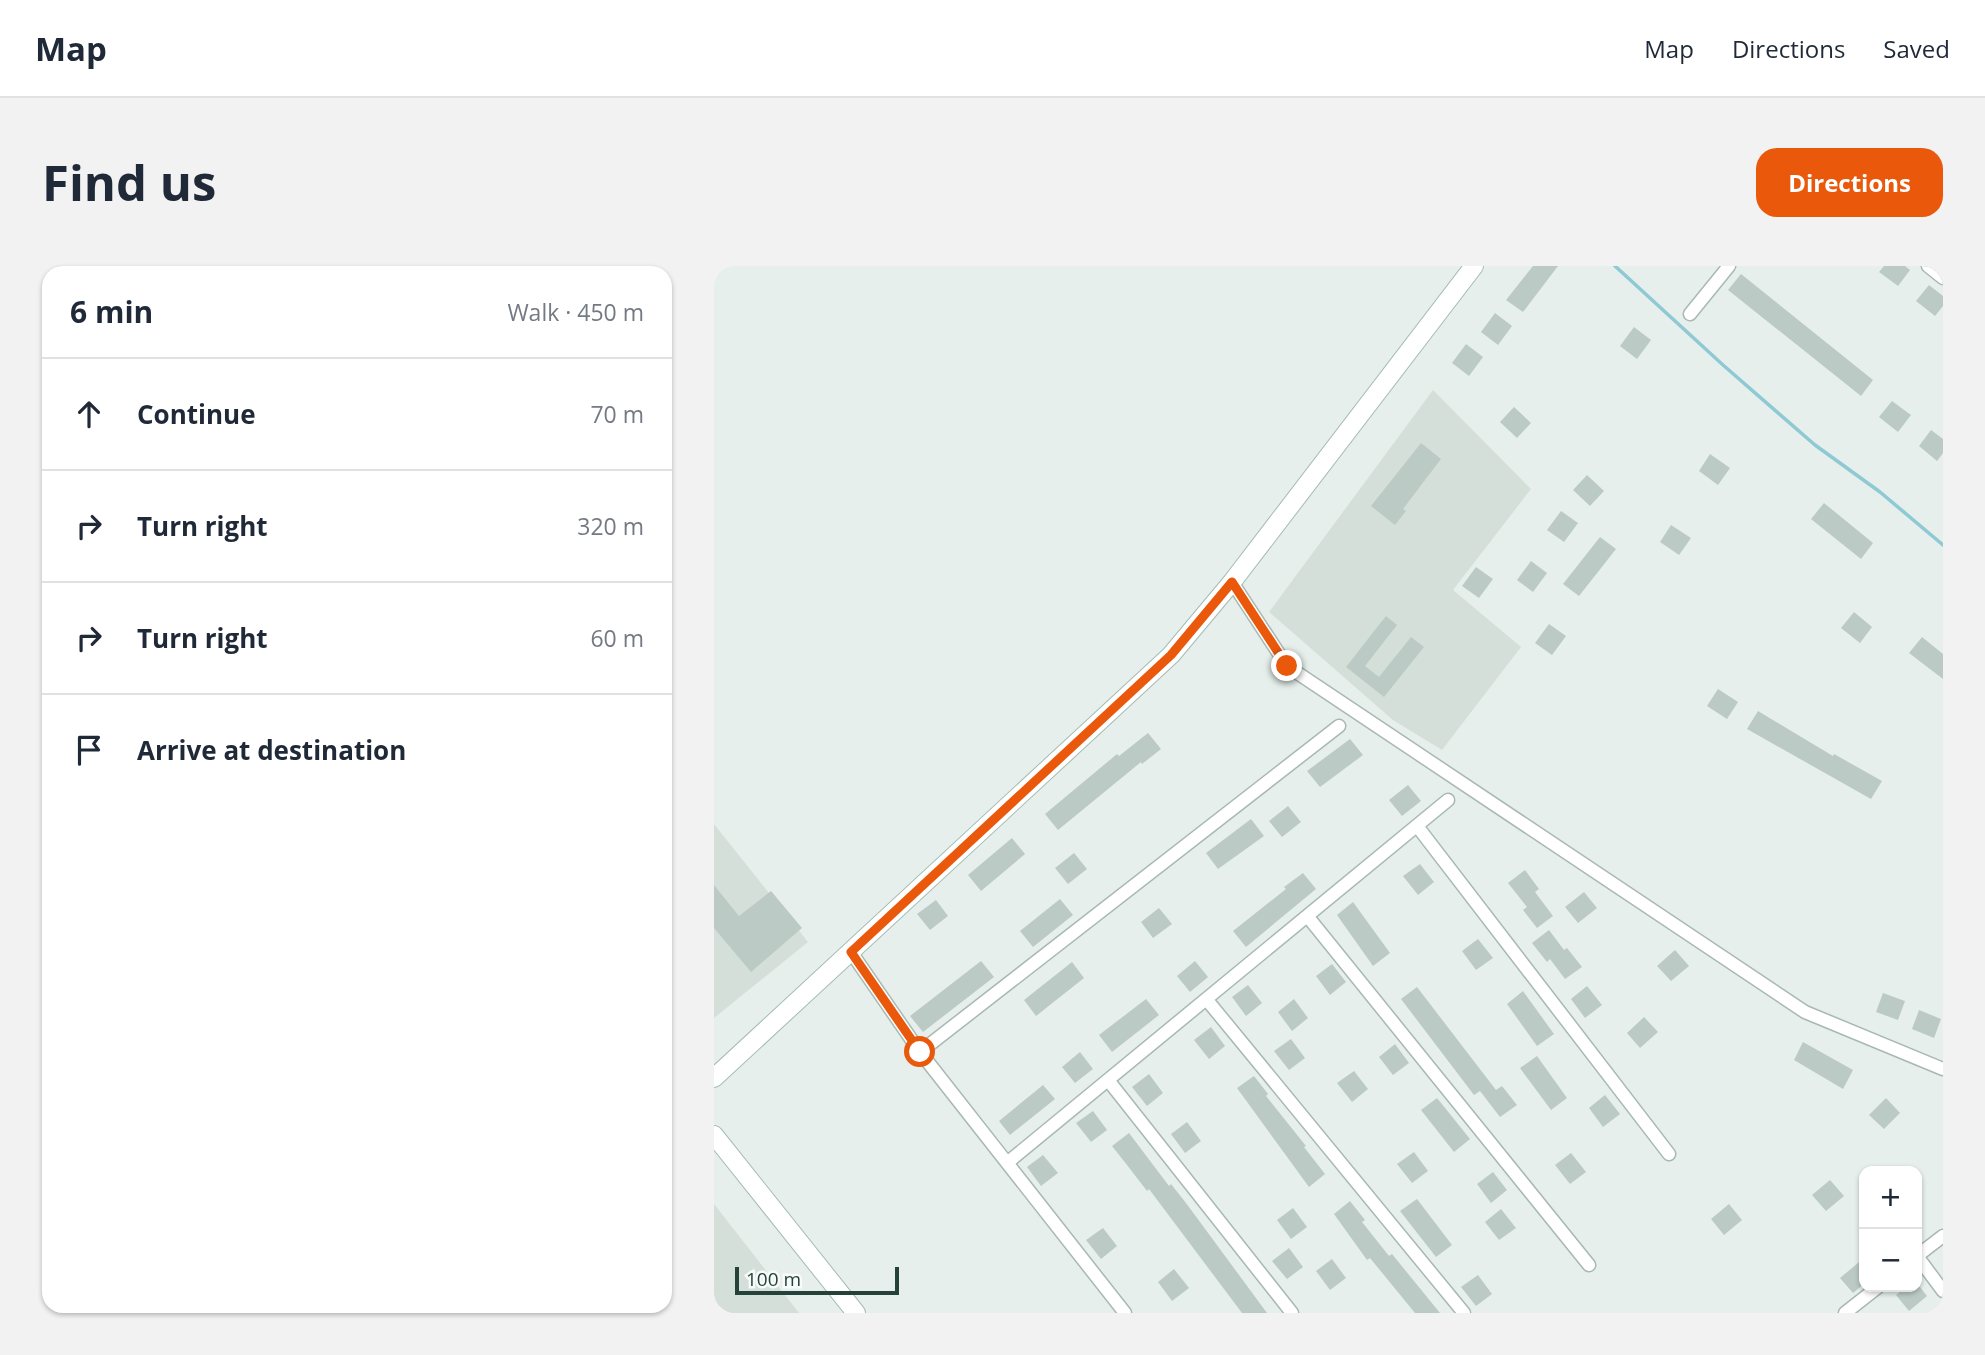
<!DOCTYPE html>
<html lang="en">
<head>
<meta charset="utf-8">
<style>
  :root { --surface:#fff; --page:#f2f2f3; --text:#1f2937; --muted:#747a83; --line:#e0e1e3; --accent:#ea580c }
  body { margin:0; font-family:"Open Sans",sans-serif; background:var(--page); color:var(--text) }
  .controls { position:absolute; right:21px; bottom:21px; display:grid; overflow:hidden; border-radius:14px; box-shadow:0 2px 5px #0004 }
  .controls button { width:63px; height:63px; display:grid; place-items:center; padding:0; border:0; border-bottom:2px solid var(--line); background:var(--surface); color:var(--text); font:35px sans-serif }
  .scale { position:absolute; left:21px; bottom:18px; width:164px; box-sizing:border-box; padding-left:7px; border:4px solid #24423a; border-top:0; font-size:19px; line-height:24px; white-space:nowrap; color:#24423a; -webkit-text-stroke:5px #f7fbf9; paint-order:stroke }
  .stop { position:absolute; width:21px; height:21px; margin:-16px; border:5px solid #ea580c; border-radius:50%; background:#fff }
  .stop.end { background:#ea580c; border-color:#fff; box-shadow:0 2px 7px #0008 }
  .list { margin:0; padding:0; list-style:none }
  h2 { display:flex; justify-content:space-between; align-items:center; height:91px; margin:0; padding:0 28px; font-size:30px }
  h2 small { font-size:23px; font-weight:400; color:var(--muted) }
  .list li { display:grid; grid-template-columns:46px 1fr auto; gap:21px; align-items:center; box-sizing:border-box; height:112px; padding:0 28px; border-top:2px solid var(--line) }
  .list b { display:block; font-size:26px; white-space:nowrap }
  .list em { font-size:23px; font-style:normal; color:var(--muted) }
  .icon { flex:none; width:38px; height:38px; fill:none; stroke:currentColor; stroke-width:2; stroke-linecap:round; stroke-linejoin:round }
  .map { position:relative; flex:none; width:1229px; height:1047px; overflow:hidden; border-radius:21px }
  header { display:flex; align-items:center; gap:42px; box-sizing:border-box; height:98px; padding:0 35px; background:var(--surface); border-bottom:2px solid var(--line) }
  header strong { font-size:33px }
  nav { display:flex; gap:38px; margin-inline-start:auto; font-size:24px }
  .intro { display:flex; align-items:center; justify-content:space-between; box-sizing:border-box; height:168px; padding:0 42px }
  h1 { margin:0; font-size:49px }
  .button { padding:18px 32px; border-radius:21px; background:var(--accent); color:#fff; font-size:24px; font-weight:700 }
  main { display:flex; gap:42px; padding:0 42px }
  aside { flex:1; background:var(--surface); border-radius:21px; box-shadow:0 2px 5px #0004 }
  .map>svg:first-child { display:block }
  .built { fill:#d4dfda }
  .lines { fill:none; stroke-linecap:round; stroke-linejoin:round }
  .stream { stroke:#8ec9d4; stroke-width:3.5 }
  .building { fill:#bbcac4 }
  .street-casing { stroke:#a8b8b2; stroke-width:15 }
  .secondary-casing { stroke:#a4bbb3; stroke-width:20 }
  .street { stroke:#fff; stroke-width:12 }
  .secondary { stroke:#fff; stroke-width:18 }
  .route { stroke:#ea580c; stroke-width:9 }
</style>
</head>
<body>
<header>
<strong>Map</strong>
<nav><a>Map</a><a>Directions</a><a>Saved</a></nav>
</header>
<div class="intro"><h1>Find us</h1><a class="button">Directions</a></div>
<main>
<aside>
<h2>6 min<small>Walk · 450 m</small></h2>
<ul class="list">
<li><svg class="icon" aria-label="ahead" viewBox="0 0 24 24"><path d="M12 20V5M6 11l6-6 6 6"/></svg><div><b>Continue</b></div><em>70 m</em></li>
<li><svg class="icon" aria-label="right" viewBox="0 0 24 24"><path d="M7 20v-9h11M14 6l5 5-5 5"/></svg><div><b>Turn right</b></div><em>320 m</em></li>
<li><svg class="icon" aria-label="right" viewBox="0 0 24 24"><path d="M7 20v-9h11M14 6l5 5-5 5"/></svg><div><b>Turn right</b></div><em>60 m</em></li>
<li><svg class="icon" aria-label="arrive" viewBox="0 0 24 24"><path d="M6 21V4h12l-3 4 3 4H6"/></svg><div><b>Arrive at destination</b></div></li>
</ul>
</aside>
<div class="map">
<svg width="1229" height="1047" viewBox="0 0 1229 1047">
  <rect width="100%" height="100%" fill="#e6efeb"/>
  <path class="built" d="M 719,124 L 817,223 L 739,324 L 807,381 L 728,484 L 679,454 L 555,346 Z
    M 0,558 L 94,676 L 0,752 Z
    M 0,938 L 85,1047 L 0,1047 Z"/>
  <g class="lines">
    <path class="stream" d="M 901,0 L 1009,99 L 1101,179 L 1166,226 L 1229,279"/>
  </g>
  <path class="building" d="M 819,0 L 844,0 L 809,46 L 792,34 Z
    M 1170,0 L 1191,0 L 1196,4 L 1184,20 L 1165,6 Z
    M 1027,8 L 1159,114 L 1147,130 L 1014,24 Z
    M 1215,19 L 1229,30 L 1229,40 L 1221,50 L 1202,35 Z
    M 781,47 L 798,60 L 784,79 L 767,66 Z
    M 920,61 L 937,74 L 923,93 L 906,80 Z
    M 752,78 L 769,91 L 755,110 L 738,97 Z
    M 1178,135 L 1197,149 L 1184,166 L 1165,151 Z
    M 800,141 L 817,157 L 803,172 L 786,156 Z
    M 1217,164 L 1229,173 L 1229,187 L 1223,195 L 1205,180 Z
    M 707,177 L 727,193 L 689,243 L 692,245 L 681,259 L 657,240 Z
    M 996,188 L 1016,202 L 1004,219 L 985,205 Z
    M 873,209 L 890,225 L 876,240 L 859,224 Z
    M 1110,237 L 1159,277 L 1147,293 L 1097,253 Z
    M 847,245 L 864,257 L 850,276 L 833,264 Z
    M 957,259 L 977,272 L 965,289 L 946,276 Z
    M 886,271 L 902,283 L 865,330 L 849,318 Z
    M 817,295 L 833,307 L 819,326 L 803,314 Z
    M 762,301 L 779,313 L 765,332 L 748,320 Z
    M 1140,346 L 1158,361 L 1146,377 L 1127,362 Z
    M 672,350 L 683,359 L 651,400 L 665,411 L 697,371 L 710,381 L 670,431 L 632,401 Z
    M 835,358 L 852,370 L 838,389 L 821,377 Z
    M 1208,371 L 1229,388 L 1229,413 L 1195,387 Z
    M 1004,423 L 1024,436 L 1013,453 L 993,440 Z
    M 1044,445 L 1119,490 L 1120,488 L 1168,515 L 1157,533 L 1033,463 Z
    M 434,467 L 447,483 L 428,498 L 427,496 L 344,564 L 331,548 L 403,488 L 405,490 Z
    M 636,473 L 649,489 L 606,521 L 593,505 Z
    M 694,519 L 707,535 L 688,550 L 675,534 Z
    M 574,540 L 587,556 L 568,571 L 555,555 Z
    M 537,553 L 550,570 L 504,603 L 492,587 Z
    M 298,572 L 311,588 L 267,625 L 254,609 Z
    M 360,587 L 373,603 L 354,618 L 341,602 Z
    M 706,598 L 720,616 L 704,629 L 689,610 Z
    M 811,604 L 825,623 L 821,626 L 839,650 L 823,662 L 809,644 L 813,641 L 794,617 Z
    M 589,607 L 602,623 L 532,681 L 519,665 L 572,623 L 570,621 Z
    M 0,619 L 25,650 L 57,625 L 88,662 L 37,706 L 0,662 Z
    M 870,626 L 883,642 L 864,657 L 851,641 Z
    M 346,633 L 359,649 L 319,681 L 306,665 Z
    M 222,634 L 234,650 L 216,664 L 203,648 Z
    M 639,636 L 676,687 L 659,700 L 623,649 Z
    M 445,642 L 458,658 L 439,672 L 427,656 Z
    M 835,664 L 850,684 L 853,682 L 868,701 L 851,713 L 836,693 L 833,696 L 818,677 Z
    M 764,673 L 779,692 L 762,704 L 748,685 Z
    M 961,684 L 975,700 L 957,715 L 943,700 Z
    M 267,695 L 280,711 L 209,766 L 196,750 Z
    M 481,695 L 494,711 L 476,726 L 463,710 Z
    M 358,696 L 370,712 L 322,750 L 310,734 Z
    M 618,698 L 632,716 L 616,729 L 602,710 Z
    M 534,719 L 548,737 L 532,750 L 518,731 Z
    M 873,720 L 888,739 L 871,752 L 857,733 Z
    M 703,721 L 782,824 L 788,820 L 803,839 L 786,851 L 766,825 L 760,829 L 687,733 Z
    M 809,725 L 840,768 L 823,780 L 793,738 Z
    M 1169,727 L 1191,735 L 1184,754 L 1162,746 Z
    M 432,733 L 445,749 L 398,786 L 385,769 Z
    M 580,733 L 594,752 L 578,765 L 564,746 Z
    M 1205,744 L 1227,753 L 1220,772 L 1198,763 Z
    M 930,751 L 944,766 L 926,782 L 913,767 Z
    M 497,761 L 511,780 L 495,793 L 480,774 Z
    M 577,773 L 591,792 L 575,804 L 560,785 Z
    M 1089,776 L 1139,804 L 1129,823 L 1080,794 Z
    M 681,778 L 695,797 L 679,809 L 665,791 Z
    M 366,786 L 379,803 L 361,817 L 348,801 Z
    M 823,790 L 853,832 L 837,844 L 806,802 Z
    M 640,805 L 654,823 L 638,836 L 623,817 Z
    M 435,808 L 449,827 L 433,840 L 418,821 Z
    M 540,810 L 554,828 L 552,830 L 592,880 L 590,881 L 611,908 L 595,921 L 523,822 Z
    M 329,819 L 341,833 L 296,869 L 285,855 Z
    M 891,829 L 906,848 L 889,861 L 875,842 Z
    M 723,832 L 756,873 L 740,886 L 707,844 Z
    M 1172,832 L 1186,847 L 1170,863 L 1155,849 Z
    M 379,845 L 393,864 L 377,876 L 362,857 Z
    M 473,856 L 487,875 L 471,887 L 457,868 Z
    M 415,867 L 455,920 L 457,918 L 472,937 L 553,1047 L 528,1047 L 435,923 L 433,925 L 413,899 L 398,880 Z
    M 700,886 L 714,905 L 698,917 L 683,898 Z
    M 857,887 L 872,906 L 856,918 L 841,899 Z
    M 329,889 L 344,907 L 327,920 L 313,901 Z
    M 779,906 L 793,924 L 777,937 L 763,918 Z
    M 1116,914 L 1130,930 L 1112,945 L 1098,929 Z
    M 703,933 L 738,979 L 722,991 L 686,945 Z
    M 636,935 L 651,954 L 648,956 L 675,990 L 678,988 L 726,1047 L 701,1047 L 656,992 L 653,994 L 620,948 Z
    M 1015,938 L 1028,954 L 1010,969 L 997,953 Z
    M 579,942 L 593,961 L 577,973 L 563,954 Z
    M 787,943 L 802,962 L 785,974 L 771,956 Z
    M 389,962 L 403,980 L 387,993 L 372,974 Z
    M 575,982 L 589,1001 L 573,1013 L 558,995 Z
    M 1150,992 L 1150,1018 L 1139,1027 L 1126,1012 Z
    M 618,993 L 632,1012 L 616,1024 L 602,1005 Z
    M 460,1003 L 475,1022 L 458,1035 L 444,1016 Z
    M 764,1009 L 778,1028 L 762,1040 L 747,1021 Z
    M 1192,1021 L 1206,1021 L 1213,1030 L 1195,1045 L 1182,1029 Z"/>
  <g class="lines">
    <defs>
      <path id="street" d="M 1214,0 L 1229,12
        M 976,48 L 1015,0
        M 518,316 L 573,400 L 1091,746 L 1229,803
        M 703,560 L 955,888
        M 594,651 L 875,999
        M 137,686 L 206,786 L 411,1047
        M 493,734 L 750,1047
        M 206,786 L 625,460
        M 394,814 L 578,1047
        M 293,897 L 734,534
        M 1229,970 L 1203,990 L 1229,1025
        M 1131,1047 L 1164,1021"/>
      <path id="secondary" d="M 0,812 L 457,389 L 518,316 L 760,0
        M 0,869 L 142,1047"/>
    </defs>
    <use href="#street" class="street-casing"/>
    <use href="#secondary" class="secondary-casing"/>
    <use href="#street" class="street"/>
    <use href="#secondary" class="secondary"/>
  </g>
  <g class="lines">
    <path class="route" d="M 206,786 L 137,686 L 457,389 L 518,316 L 573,400"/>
  </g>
</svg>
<div class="controls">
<button>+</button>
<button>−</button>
</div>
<div class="scale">100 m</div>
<div class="stop" style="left:206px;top:786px"></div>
<div class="stop end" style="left:573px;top:400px"></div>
</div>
</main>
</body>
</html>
